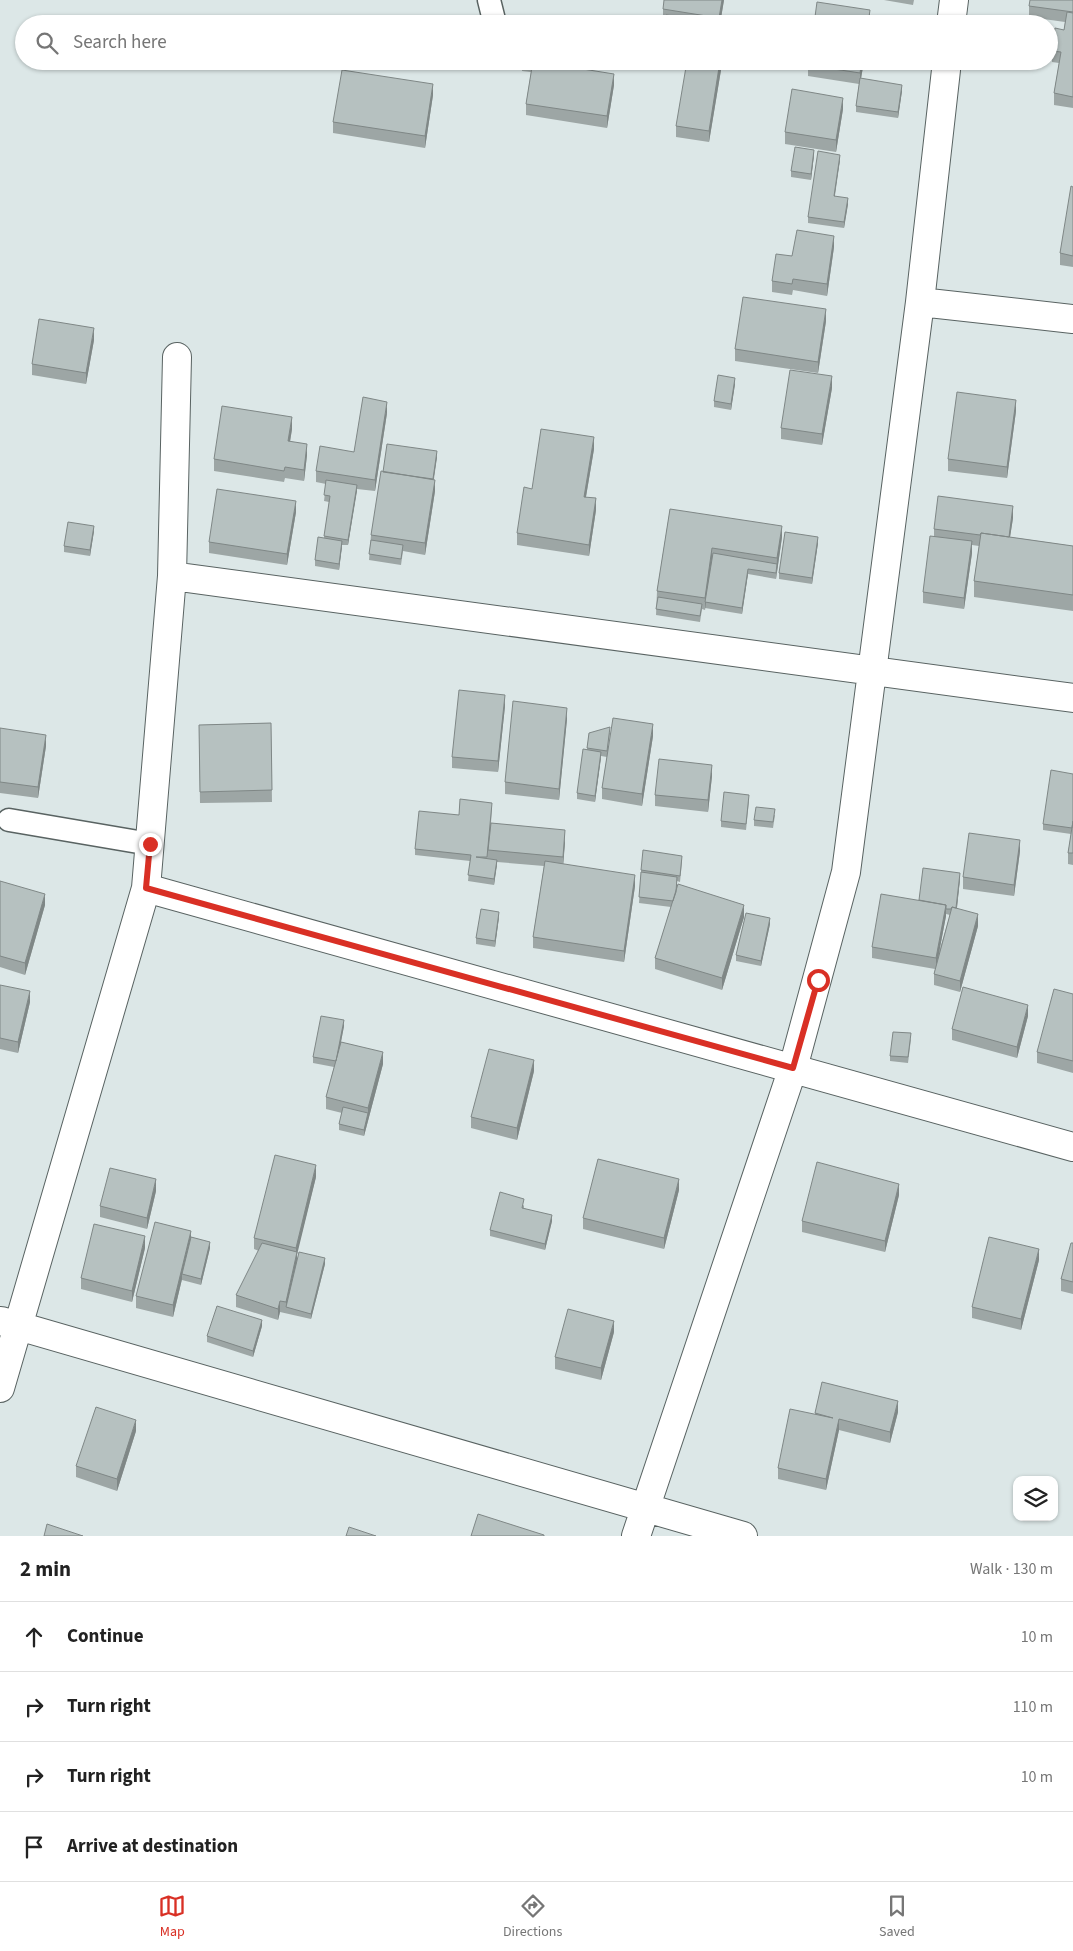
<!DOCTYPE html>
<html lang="en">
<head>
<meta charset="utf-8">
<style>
  :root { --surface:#fff; --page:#f2f2f2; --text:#222; --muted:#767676; --line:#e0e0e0; --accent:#d93025 }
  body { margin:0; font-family:"Source Sans 3",sans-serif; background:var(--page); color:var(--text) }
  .controls { position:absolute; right:15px; bottom:15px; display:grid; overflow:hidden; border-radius:10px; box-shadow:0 1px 4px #0004 }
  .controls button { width:45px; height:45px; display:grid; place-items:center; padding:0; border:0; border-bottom:1px solid var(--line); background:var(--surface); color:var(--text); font:25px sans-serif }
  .stop { position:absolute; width:15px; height:15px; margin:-11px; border:4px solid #d93025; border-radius:50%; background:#fff }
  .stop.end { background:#d93025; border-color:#fff; box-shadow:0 1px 5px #0008 }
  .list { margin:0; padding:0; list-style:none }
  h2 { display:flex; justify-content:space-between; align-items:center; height:65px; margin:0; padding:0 20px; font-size:21px }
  h2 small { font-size:16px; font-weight:400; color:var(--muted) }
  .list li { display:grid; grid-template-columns:32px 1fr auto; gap:15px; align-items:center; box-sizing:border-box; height:70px; padding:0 20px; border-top:1px solid var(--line) }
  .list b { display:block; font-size:19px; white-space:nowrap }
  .list em { font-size:16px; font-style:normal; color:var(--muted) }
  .icon { flex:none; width:28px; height:28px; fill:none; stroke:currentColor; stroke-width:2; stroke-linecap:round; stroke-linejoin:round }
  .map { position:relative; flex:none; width:1073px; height:1536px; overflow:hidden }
  .search { position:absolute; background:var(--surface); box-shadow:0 1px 4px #0004; left:15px; right:15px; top:15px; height:55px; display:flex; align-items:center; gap:12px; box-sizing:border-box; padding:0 18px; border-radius:28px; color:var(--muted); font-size:19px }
  .sheet { height:345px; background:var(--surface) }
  nav { display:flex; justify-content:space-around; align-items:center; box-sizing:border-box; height:70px; border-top:1px solid var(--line); background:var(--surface); font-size:14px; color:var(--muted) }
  nav a { display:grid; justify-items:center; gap:2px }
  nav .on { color:var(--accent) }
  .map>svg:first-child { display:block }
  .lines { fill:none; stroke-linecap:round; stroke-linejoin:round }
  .lane-casing { stroke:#596362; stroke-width:25 }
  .street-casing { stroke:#596362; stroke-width:30 }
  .lane { stroke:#fff; stroke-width:22 }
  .street { stroke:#fff; stroke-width:28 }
  .wall { fill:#9da6a5; fill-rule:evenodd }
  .shaded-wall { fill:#7f8786 }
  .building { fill:#b6c1c0; stroke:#7f8786 }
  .route { stroke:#d93025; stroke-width:6 }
</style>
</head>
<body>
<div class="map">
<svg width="1073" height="1536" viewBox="0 0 1073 1536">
  <rect width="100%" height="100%" fill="#dce7e7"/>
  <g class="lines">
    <defs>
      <path id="lane" d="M 489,0 L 495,24
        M 9,820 L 150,844"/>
      <path id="street" d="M 951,24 L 954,0
        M 920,302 L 1073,319
        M 172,576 L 1073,698
        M 146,888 L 1073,1147
        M 1,1321 L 743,1536
        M 0,1388 L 146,888 L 172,576 L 177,357
        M 636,1536 L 793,1068 L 846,872 L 920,302 L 947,61"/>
    </defs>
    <use href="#lane" class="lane-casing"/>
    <use href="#street" class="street-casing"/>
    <use href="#lane" class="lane"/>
    <use href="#street" class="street"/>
  </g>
  <path class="wall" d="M 724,0 L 720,24 L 664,24 L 665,21 L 663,21 L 663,9 Z
    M 884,0 L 914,0 L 913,5 Z
    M 1073,0 L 1073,108 L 1054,105 L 1054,93 L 1059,63 L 1052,62 L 1052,51 L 1064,30 L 1065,22 L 1029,17 L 1029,6 Z
    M 721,61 L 721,70 L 709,142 L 676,137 L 676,126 Z
    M 864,61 L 861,79 L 902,91 L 898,118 L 856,112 L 856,106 L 859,84 L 808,76 L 808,65 Z
    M 522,65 L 563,66 L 614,85 L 607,128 L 526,115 L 526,104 L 531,72 L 522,71 Z
    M 433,95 L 425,148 L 333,133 L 333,122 Z
    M 843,109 L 836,152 L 785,144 L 785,132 Z
    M 814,155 L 811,180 L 791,177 L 791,171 Z
    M 840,160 L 834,196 L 848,204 L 844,228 L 808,223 L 808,217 Z
    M 1073,187 L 1073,267 L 1060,265 L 1060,253 Z
    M 834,247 L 827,296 L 793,290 L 792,295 L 772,292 L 772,281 L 792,256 Z
    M 826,321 L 818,373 L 735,361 L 735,349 Z
    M 94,340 L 86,384 L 32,375 L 32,364 Z
    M 735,384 L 731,410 L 714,407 L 714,401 Z
    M 832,388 L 822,445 L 781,439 L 781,428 Z
    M 1016,411 L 1007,478 L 948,471 L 948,459 Z
    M 387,413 L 375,491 L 357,489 L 348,545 L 342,545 L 339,570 L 315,566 L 315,560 L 324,538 L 329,502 L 324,501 L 326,484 L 316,482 L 316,471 L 354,452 Z
    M 292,429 L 290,442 L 307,455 L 304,481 L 285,478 L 284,482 L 214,471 L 214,459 Z
    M 594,449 L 586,497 L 596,510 L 589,556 L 517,545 L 517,533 L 532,489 Z
    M 437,457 L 434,479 L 435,491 L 425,555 L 403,551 L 401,565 L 369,560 L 371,535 L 383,472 Z
    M 670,509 L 782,537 L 776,579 L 748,574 L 742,614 L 705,608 L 705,604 L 705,610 L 702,609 L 700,622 L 656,615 L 657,591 Z
    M 296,512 L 287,565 L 209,553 L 209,542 Z
    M 1013,518 L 1010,537 L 1073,546 L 1073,611 L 974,597 L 974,581 L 979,546 L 972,545 L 972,553 L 964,609 L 923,603 L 923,592 L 934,536 L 934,529 Z
    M 94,531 L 90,556 L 64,552 L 64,546 Z
    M 818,543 L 812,584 L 779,579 L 779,573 Z
    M 505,706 L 498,772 L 452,768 L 452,757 Z
    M 567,719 L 559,800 L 505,794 L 505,782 Z
    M 271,723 L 272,802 L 200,803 L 199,725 Z
    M 0,728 L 46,746 L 38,798 L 0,793 Z
    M 589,733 L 610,733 L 608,747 L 653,736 L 642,806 L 602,799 L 602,788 L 607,757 L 601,756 L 595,802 L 577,799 L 577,793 L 587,750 Z
    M 1073,774 L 1073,865 L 1068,864 L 1068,853 L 1071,834 L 1043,830 L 1043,824 Z
    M 712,776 L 708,812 L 655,806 L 655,795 Z
    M 749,801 L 746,830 L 721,827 L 721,821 Z
    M 492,808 L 491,823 L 565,842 L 563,864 L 635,886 L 624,962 L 533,948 L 533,937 L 544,866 L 497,862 L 494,885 L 468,881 L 470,861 L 415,855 L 415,849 L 459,815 Z
    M 775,815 L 773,828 L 754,826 L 754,820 Z
    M 1020,851 L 1014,896 L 963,889 L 963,877 Z
    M 682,862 L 680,882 L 677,881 L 677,889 L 744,917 L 722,990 L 655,969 L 655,958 L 671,907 L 639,903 L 641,876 L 641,870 Z
    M 960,879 L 957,908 L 978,926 L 960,992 L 934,985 L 934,974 L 935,969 L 872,958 L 872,947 L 919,900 ZM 946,914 L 950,915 L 939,952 L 946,916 Z
    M 0,881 L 45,905 L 25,975 L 0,967 Z
    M 499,917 L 495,947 L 476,944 L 476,938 Z
    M 770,924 L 761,966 L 736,961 L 736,955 Z
    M 0,985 L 30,1002 L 18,1053 L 0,1049 Z
    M 1073,994 L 1073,1073 L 1037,1063 L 1037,1052 Z
    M 1028,1016 L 1017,1058 L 952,1040 L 952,1029 Z
    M 344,1026 L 341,1042 L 383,1064 L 364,1136 L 339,1130 L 339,1124 L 342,1113 L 326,1109 L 326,1097 L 334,1067 L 313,1063 L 313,1057 Z
    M 911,1039 L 908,1063 L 890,1061 L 890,1056 Z
    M 534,1071 L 517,1140 L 471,1128 L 471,1117 Z
    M 316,1177 L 297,1252 L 297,1258 L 325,1264 L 311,1319 L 280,1312 L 278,1320 L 236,1307 L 236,1295 L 259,1251 L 254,1249 L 254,1238 Z
    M 679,1190 L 664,1249 L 583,1229 L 583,1218 Z
    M 156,1191 L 147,1229 L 100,1217 L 100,1206 Z
    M 899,1195 L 885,1252 L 802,1232 L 802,1221 Z
    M 524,1205 L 524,1208 L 552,1221 L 545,1250 L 490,1236 L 490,1230 Z
    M 191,1237 L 210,1248 L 201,1285 L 182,1280 L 182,1279 L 173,1317 L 136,1308 L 136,1296 Z
    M 1073,1243 L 1073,1294 L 1061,1291 L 1061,1279 Z
    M 145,1248 L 132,1302 L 81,1289 L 81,1278 Z
    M 1039,1260 L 1021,1330 L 972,1318 L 972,1307 Z
    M 262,1326 L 253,1357 L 207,1342 L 207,1336 Z
    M 614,1332 L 601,1380 L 555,1369 L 555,1357 Z
    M 898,1412 L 890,1443 L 839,1430 L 826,1490 L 778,1479 L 778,1468 L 815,1414 L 815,1413 Z
    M 136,1431 L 117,1491 L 76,1477 L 76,1466 Z"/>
  <path class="shaded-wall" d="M 722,0 L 724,0 L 720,24 L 719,24 L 719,18 Z
    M 870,10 L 870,24 L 868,24 Z
    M 720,61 L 721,70 L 709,142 L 709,131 Z
    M 862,61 L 864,61 L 860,84 L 860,73 Z
    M 614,74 L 614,85 L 607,128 L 607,116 Z
    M 433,84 L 433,95 L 425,148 L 425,136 Z
    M 902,85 L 902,91 L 898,118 L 898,112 Z
    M 843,98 L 843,109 L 836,152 L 836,140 Z
    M 814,150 L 814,155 L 811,180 L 811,174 Z
    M 840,155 L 840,160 L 834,202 L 834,196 Z
    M 848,198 L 848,204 L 844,228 L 844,222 Z
    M 834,236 L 834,247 L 827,296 L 827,284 Z
    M 826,309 L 826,321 L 818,373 L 818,362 Z
    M 94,328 L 94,340 L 86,384 L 86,373 Z
    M 832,376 L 832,388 L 822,445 L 822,434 Z
    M 735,378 L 735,384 L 731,410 L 731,404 Z
    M 1016,400 L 1016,411 L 1007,478 L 1007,467 Z
    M 387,402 L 387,413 L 375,491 L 375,480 Z
    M 292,417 L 292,429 L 288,453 L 288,441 Z
    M 594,437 L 594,449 L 584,508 L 584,497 Z
    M 307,444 L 307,455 L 304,481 L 304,470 Z
    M 437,451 L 437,457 L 432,489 L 432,483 Z
    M 435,480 L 435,491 L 425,555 L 425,543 Z
    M 357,485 L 357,491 L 348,545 L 348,540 Z
    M 596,498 L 596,510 L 589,556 L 589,545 Z
    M 296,501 L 296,512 L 287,565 L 287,554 Z
    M 1013,506 L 1013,518 L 1008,550 L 1008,538 Z
    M 94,526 L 94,531 L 90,556 L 90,550 Z
    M 782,526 L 782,537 L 776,579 L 777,558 Z
    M 818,537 L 818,543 L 812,584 L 812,578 Z
    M 342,541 L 342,547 L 339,570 L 339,564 Z
    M 972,541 L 972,553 L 964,609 L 964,598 Z
    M 712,548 L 712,559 L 705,610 L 705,598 Z
    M 748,569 L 748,574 L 742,614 L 742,608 Z
    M 505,695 L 505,706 L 498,772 L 498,761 Z
    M 567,708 L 567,719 L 559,800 L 559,789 Z
    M 653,724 L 653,736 L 642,806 L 642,794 Z
    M 46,735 L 46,746 L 38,798 L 38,787 Z
    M 601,752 L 601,758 L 595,802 L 595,796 Z
    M 712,765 L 712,776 L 708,812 L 708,800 Z
    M 565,830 L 565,842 L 563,868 L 563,857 Z
    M 1020,840 L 1020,851 L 1014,896 L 1014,885 Z
    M 497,860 L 497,865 L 494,885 L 494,879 Z
    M 960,873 L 960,879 L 956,916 L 956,910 Z
    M 635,875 L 635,886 L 624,962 L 624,951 Z
    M 45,894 L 45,905 L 25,975 L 25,963 Z
    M 744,905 L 744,917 L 722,990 L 722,978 Z
    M 946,905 L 946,916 L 936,969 L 936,958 Z
    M 499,912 L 499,917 L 495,947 L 495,941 Z
    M 978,914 L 978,926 L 960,992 L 960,981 Z
    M 770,918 L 770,924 L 761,966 L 761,961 Z
    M 30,991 L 30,1002 L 18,1053 L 18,1042 Z
    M 1028,1005 L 1028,1016 L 1017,1058 L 1017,1047 Z
    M 344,1020 L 344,1026 L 336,1067 L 336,1061 Z
    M 383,1052 L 383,1064 L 364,1136 L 364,1130 L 368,1113 L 368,1108 Z
    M 534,1060 L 534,1071 L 517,1140 L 517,1128 Z
    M 316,1165 L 316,1177 L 296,1259 L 296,1248 Z
    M 156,1179 L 156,1191 L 147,1229 L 147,1218 Z
    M 679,1179 L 679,1190 L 664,1249 L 664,1238 Z
    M 899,1184 L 899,1195 L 885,1252 L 885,1241 Z
    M 552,1215 L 552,1221 L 545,1250 L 545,1244 Z
    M 191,1231 L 191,1243 L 182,1274 L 182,1279 L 173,1317 L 173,1305 Z
    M 145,1236 L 145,1248 L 132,1302 L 132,1291 Z
    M 210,1242 L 210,1248 L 201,1285 L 201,1279 Z
    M 1039,1249 L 1039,1260 L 1021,1330 L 1021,1319 Z
    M 297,1252 L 297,1264 L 286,1307 L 286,1302 Z
    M 325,1258 L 325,1264 L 311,1319 L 311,1314 Z
    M 280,1301 L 280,1312 L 278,1320 L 278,1309 Z
    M 262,1320 L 262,1326 L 253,1357 L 253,1351 Z
    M 614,1321 L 614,1332 L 601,1380 L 601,1368 Z
    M 898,1401 L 898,1412 L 890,1443 L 890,1432 Z
    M 839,1419 L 839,1430 L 826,1490 L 826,1479 Z
    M 136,1420 L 136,1431 L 117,1491 L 117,1479 Z"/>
  <path class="building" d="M 664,0 L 722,0 L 719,18 L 663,9 Z
    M 1030,0 L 1073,0 L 1073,12 L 1029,6 Z
    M 817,2 L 870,10 L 868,24 L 814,24 Z
    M 1067,12 L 1073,13 L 1073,97 L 1054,93 L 1061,52 L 1052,51 L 1055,28 L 1064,30 Z
    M 666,15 L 718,23 L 717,24 L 664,24 Z
    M 523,61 L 533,61 L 532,66 L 522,65 Z
    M 533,61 L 614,74 L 607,116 L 526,104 Z
    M 534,61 L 563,61 L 562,66 Z
    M 687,61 L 720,61 L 709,131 L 676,126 Z
    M 809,61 L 862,61 L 860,73 L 808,65 Z
    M 342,70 L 433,84 L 425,136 L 333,122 Z
    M 860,78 L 902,85 L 898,112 L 856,106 Z
    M 792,89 L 843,98 L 836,140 L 785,132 Z
    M 795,147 L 814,150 L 811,174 L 791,171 Z
    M 818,151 L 840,155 L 834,196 L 848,198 L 844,222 L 808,217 Z
    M 1071,186 L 1073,187 L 1073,256 L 1060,253 Z
    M 797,230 L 834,236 L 827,284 L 793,279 L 792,284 L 772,281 L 776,254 L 792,256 Z
    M 743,297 L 826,309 L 818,362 L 735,349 Z
    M 39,319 L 94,328 L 86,373 L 32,364 Z
    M 790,370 L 832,376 L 822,434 L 781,428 Z
    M 718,375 L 735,378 L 731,404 L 714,401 Z
    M 957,392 L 1016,400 L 1007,467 L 948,459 Z
    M 363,397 L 387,402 L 375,480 L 316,471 L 320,446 L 354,452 Z
    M 222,406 L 292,417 L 288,441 L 307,444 L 304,470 L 285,467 L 284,471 L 214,459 Z
    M 541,429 L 594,437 L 584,497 L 596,498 L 589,545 L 517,533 L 524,487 L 532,489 Z
    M 387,444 L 437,451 L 433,479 L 383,472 Z
    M 381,471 L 435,480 L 425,543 L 371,535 Z
    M 326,480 L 357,485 L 348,540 L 324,536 L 330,496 L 324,495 Z
    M 217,489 L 296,501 L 287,554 L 209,542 Z
    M 938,496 L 1013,506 L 1009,537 L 981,533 L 980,535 L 934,529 Z
    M 670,509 L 782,526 L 777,558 L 712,548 L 705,598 L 657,591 Z
    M 68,522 L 94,526 L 90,550 L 64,546 Z
    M 785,532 L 818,537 L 812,578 L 779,573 Z
    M 981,533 L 1073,546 L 1073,595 L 974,581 Z
    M 930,536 L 972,541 L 964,598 L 923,592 Z
    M 318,537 L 342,541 L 339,564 L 315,560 Z
    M 371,540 L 403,545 L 401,559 L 369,554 Z
    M 713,553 L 777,564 L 776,573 L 748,569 L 742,608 L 705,602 Z
    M 658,597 L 702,604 L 700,616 L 656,609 Z
    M 459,690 L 505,695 L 498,761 L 452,757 Z
    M 513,701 L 567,708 L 559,789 L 505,782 Z
    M 613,718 L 653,724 L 642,794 L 602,788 Z
    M 271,723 L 272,790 L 200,792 L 199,725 Z
    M 610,727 L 607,751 L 587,748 L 589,733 Z
    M 0,728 L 46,735 L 38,787 L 0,782 Z
    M 583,749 L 601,752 L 595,796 L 577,793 Z
    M 659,759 L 712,765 L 708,800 L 655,795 Z
    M 1051,770 L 1073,774 L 1073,821 L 1072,828 L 1043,824 Z
    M 724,792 L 749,795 L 746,824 L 721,821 Z
    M 460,799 L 492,803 L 487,857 L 476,857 L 497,860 L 494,879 L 468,875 L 471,855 L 415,849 L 419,811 L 459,815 Z
    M 756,807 L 775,809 L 773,822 L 754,820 Z
    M 1073,821 L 1073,853 L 1068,853 Z
    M 491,823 L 565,830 L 563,857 L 488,850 Z
    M 969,833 L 1020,840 L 1014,885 L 963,877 Z
    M 643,850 L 682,856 L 680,876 L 641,870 Z
    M 545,861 L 635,875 L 624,951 L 533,937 Z
    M 923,868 L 960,873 L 956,908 L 952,907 L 951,909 L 946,909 L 946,905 L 919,900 Z
    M 641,872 L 677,877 L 676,892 L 673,901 L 639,897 Z
    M 0,881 L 45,894 L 25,963 L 0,956 Z
    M 678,884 L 744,905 L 722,978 L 655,958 Z
    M 881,894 L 946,905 L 936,958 L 872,947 Z
    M 952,907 L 978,914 L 960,981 L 934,974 Z
    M 481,909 L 499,912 L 495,941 L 476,938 Z
    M 746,913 L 770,918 L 761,961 L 736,955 Z
    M 0,985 L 30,991 L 18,1042 L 0,1038 Z
    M 963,987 L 1028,1005 L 1017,1047 L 952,1029 Z
    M 1054,989 L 1073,994 L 1073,1061 L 1037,1052 Z
    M 321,1016 L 344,1020 L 336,1061 L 313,1057 Z
    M 893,1032 L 911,1033 L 908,1057 L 890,1056 Z
    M 341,1042 L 383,1052 L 368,1108 L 326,1097 Z
    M 489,1049 L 534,1060 L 517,1128 L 471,1117 Z
    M 343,1107 L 368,1113 L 364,1130 L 339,1124 Z
    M 275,1155 L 316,1165 L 296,1248 L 254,1238 Z
    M 598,1159 L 679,1179 L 664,1238 L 583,1218 Z
    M 817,1162 L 899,1184 L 885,1241 L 802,1221 Z
    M 110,1168 L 156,1179 L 147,1218 L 100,1206 Z
    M 500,1192 L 524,1199 L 522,1208 L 552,1215 L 545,1244 L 490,1230 Z
    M 155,1222 L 191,1231 L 173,1305 L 136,1296 Z
    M 94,1224 L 145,1236 L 132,1291 L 81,1278 Z
    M 191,1237 L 210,1242 L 201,1279 L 182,1274 Z
    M 989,1237 L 1039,1249 L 1021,1319 L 972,1307 Z
    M 262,1243 L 297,1252 L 286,1302 L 280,1301 L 278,1309 L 236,1295 Z
    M 1071,1243 L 1073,1243 L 1073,1282 L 1061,1279 Z
    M 299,1252 L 325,1258 L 311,1314 L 286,1307 Z
    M 217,1306 L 262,1320 L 253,1351 L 207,1336 Z
    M 568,1309 L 614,1321 L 601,1368 L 555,1357 Z
    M 822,1382 L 898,1401 L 890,1432 L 839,1419 L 826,1479 L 778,1468 L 790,1409 L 833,1418 L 815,1413 Z
    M 96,1407 L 136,1420 L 117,1479 L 76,1466 Z
    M 478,1514 L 544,1535 L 544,1536 L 471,1536 Z
    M 47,1524 L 83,1536 L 44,1536 Z
    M 349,1527 L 376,1536 L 346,1536 Z"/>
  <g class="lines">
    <path class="route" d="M 150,844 L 146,888 L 793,1068 L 818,980"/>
  </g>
</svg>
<div class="controls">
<button><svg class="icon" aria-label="layers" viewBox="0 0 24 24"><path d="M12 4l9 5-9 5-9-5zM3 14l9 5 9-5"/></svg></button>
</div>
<div class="stop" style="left:818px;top:980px"></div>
<div class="stop end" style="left:150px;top:844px"></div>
<div class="search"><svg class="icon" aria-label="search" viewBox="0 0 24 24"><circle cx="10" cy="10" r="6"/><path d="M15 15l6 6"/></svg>Search here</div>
</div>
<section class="sheet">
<h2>2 min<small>Walk · 130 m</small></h2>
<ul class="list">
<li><svg class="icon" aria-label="ahead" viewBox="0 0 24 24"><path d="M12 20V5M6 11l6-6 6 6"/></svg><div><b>Continue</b></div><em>10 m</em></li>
<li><svg class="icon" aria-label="right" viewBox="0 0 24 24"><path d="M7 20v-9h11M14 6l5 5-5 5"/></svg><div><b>Turn right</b></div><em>110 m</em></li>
<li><svg class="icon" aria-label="right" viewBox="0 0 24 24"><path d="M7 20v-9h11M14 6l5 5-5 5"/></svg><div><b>Turn right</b></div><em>10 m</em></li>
<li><svg class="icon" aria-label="arrive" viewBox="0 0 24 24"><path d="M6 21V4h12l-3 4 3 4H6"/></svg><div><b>Arrive at destination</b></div></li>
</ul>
</section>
<nav>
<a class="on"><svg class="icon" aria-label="map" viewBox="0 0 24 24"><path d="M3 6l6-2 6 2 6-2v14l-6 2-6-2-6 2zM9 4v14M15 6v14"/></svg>Map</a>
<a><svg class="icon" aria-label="directions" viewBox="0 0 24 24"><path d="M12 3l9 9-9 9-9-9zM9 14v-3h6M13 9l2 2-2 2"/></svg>Directions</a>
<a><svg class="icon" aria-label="saved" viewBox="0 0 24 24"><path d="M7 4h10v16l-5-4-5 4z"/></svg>Saved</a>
</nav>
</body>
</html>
